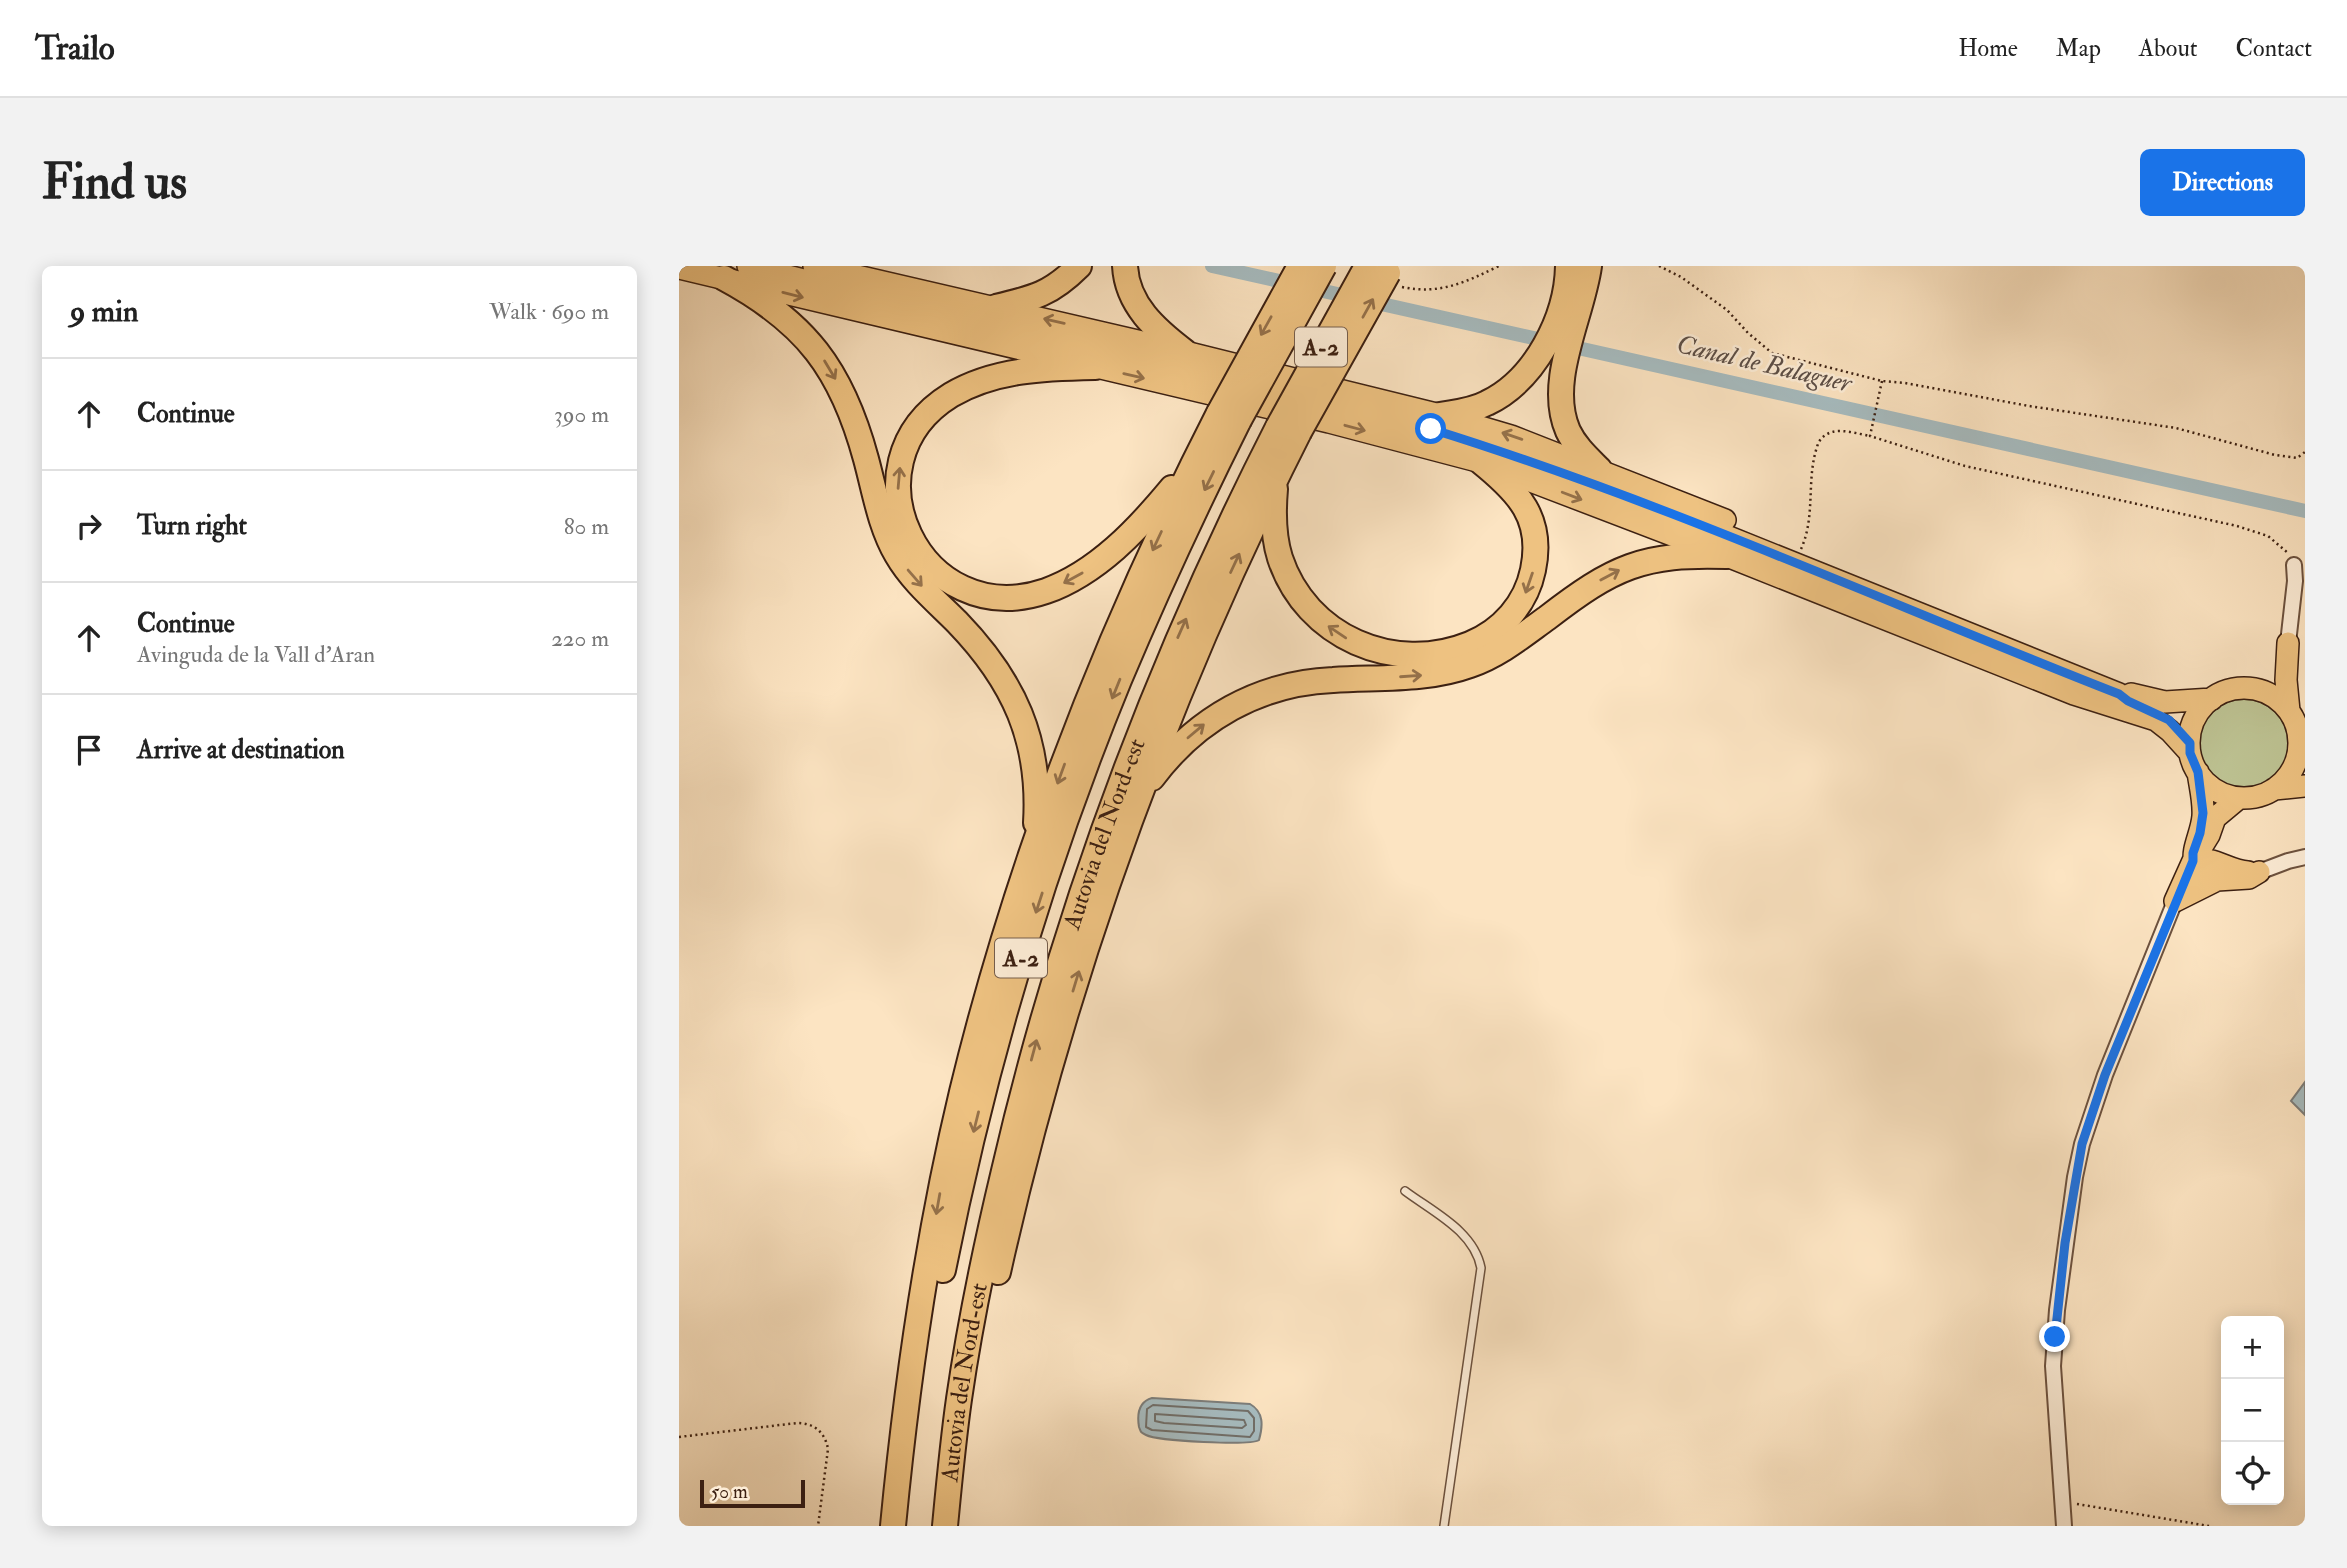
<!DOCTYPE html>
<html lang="en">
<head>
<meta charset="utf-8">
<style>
  :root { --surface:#fff; --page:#f2f2f2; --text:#222; --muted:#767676; --line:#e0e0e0; --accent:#1a73e8 }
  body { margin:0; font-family:"IM FELL Double Pica",serif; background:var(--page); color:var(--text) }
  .controls { position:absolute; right:21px; bottom:21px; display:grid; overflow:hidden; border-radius:10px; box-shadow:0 4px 18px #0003 }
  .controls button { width:63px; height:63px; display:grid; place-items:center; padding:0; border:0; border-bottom:2px solid var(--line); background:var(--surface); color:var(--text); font:35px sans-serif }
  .scale { position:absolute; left:21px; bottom:18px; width:105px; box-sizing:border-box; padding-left:7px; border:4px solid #3c2012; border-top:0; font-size:19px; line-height:24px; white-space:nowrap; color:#3c2012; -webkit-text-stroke:5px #fdedd7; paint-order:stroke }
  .stop { position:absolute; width:21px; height:21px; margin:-16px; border:5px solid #1a73e8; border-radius:50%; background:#fff }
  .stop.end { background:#1a73e8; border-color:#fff; box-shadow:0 2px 7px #0008 }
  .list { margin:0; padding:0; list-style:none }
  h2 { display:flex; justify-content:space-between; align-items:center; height:91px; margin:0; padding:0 28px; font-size:30px }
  h2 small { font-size:23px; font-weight:400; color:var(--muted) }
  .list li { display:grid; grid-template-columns:46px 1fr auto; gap:21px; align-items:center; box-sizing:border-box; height:112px; padding:0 28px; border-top:2px solid var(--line) }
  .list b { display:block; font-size:26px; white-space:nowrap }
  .list p { margin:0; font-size:23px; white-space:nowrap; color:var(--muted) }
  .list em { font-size:23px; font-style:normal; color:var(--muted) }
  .icon { flex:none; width:38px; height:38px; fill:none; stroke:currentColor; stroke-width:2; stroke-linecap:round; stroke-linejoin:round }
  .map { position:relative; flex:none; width:1626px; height:1260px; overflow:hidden; border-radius:10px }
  header { display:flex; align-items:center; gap:42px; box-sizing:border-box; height:98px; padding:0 35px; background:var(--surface); border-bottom:2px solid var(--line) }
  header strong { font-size:33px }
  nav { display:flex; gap:38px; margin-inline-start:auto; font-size:24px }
  .intro { display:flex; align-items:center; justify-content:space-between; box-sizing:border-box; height:168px; padding:0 42px }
  h1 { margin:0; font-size:49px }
  .button { padding:18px 32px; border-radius:10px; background:var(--accent); color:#fff; font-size:24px; font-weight:700 }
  main { display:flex; gap:42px; padding:0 42px }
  aside { flex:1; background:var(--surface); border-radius:10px; box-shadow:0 4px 18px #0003 }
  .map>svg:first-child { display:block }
  .green { fill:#bec494; stroke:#7d7253; stroke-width:2 }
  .water { fill:#a6bbbf; stroke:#7c7d7a; stroke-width:2 }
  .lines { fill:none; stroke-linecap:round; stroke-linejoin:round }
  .shore { stroke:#716e68; stroke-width:2 }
  .canal { stroke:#a6bbbf; stroke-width:14 }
  .lane-casing { stroke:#6c513e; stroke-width:10 }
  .street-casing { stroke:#6c513e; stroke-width:18 }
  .primary-casing { stroke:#3c2012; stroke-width:24 }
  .highway-casing { stroke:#3c2012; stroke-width:28 }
  .path { stroke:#3c2012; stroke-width:2.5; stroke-dasharray:2 3.5; stroke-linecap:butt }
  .lane { stroke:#fdedd7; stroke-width:7 }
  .street { stroke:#fdedd7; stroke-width:14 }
  .primary { stroke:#eec281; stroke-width:21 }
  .highway { stroke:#eec281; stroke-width:24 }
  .highway-bridge-casing { stroke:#3c2012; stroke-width:28; stroke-linecap:butt }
  .highway-bridge { stroke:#eec281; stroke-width:24 }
  .oneway { stroke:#95714a }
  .route { stroke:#1a73e8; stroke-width:9 }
  .labels { text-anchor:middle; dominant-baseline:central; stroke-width:5; stroke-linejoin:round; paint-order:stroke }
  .shield { fill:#fdedd7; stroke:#765e4d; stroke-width:2 }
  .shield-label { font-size:23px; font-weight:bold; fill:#3c2012 }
  .street-label { font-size:24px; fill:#3c2012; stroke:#fdedd7 }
  .water-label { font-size:26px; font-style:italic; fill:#5c4e46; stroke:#fdedd7 }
</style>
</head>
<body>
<header>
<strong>Trailo</strong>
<nav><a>Home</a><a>Map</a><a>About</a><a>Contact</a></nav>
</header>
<div class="intro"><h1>Find us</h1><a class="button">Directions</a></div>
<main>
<aside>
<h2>9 min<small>Walk · 690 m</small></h2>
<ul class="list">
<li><svg class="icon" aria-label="ahead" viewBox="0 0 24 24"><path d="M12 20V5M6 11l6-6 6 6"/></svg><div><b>Continue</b></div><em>390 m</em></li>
<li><svg class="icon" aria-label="right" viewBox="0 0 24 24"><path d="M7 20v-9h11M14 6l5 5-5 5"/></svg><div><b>Turn right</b></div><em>80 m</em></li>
<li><svg class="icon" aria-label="ahead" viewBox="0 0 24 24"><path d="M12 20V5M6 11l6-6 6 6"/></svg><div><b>Continue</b><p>Avinguda de la Vall d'Aran</p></div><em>220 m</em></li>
<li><svg class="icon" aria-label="arrive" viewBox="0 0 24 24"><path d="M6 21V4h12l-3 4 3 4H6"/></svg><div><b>Arrive at destination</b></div></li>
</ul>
</aside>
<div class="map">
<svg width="1626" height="1260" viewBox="0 0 1626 1260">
  <rect width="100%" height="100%" fill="#fce4c2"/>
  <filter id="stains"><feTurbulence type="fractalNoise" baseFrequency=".00286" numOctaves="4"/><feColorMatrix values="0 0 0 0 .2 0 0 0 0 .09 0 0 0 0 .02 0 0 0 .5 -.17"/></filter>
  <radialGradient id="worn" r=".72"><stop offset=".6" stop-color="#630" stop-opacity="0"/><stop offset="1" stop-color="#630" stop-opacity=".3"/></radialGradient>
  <path class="green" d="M1520 478a45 45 0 1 1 90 0a45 45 0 1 1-90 0Z"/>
  <path class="water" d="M 1626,816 L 1626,849 L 1612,835 Z
    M 473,1132 L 571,1138 C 585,1146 584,1160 580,1174 C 571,1180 479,1175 467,1169 C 461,1166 462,1166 460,1161 C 458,1149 459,1136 473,1132 Z"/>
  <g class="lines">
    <path class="shore" d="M 474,1139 L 569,1145 L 575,1152 L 575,1165 L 571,1171 L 473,1164 L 467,1161 L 468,1143 Z
      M 476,1148 L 565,1154 L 567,1159 L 563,1162 L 485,1157 L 476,1155 Z"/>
    <path class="canal" d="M 533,0 L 1626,245"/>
    <defs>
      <path id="lane" d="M 726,925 C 754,946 795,965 802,1002 L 765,1260"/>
      <path id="street" d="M 1609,377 L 1616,315 L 1615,299
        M 1580,606 L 1609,595 L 1626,591
        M 1385,1260 L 1374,1100 L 1378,1044 L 1396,911 L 1403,878 L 1426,809 L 1496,635"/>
      <path id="primary" d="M 69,0 L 343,69 L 524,108 L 752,163 L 833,188 L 1020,259 L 1440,428 L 1449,435 L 1465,442
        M 135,0 L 506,86 L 761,149 L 832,170 L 1046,254
        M 0,2 L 650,156 L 802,196 L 1048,290 L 1395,428 L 1477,454 L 1491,465 L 1511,487
        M 1609,377 L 1607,414 L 1610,445
        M1510 477a55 55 0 1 1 110 0a55 55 0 1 1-110 0Z
        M 1452,428 L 1486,436 L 1533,433
        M 1519,506 C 1521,521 1525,535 1524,550 C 1522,576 1498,602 1538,614
        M 1595,523 L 1626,520
        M 1514,595 C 1534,589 1549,605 1569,606
        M 1496,635 L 1514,595 L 1530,569 L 1536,552 L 1560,532
        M 1496,635 L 1538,614 L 1570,612 L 1580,606"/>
      <g id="highway">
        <path d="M 446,0 C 448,39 477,64 506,86"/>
        <path d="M 910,0 C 903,51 867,115 889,165 C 896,180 908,191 920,203"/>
        <path d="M 45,12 C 127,56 163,104 187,193 C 196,226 201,260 218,289 C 233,315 257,335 278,356 C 335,415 362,474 357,557"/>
        <path d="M 317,41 C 355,32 372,28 400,0"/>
        <path d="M 416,101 C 367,102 316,103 272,129 C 160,198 242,368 367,325 C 418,307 459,263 493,222"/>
        <path d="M 761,149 C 777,146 793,145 808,137 C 856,114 888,52 889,0"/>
        <path d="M 596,223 C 594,246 594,270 601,292 C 627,371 715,409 791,378 C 823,365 847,338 854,304 C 865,252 839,226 802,196"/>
        <path d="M 473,512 C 517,453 580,417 654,414 C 699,411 747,415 791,399 C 820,389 843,370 868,352 C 934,301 964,287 1048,290"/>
        <path d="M 264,1004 C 304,803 362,604 440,414 C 477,326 517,240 560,154"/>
        <path d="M 319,1006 C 384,714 485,433 620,166"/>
        <path d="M 214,1260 C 228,1114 249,968 283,826 C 340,591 430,362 540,147"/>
        <path id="s1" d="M 266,1260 C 270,1218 274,1175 280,1133 C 291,1057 307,980 325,905 C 385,646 478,398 599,161"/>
      </g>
    </defs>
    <use href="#lane" class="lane-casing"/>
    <use href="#street" class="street-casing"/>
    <use href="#primary" class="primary-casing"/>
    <use href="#highway" class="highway-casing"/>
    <path class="path" d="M 980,0 L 1002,11 L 1048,44 L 1069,67 L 1093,87 L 1203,115 L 1226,117 L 1350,140 L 1497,162 L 1596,189 L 1618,192 L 1626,186
      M 723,21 C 761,29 787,16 820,0
      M 1203,115 L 1191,170 L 1286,200 L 1558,260 L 1589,270 L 1609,287
      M 1122,283 C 1137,250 1127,214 1138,181 C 1140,173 1146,168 1153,166 C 1164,163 1180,168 1191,170
      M 0,1171 L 118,1157 C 135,1157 146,1166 149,1183 L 139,1260
      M 1398,1238 L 1530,1260"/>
    <use href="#lane" class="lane"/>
    <use href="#street" class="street"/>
    <use href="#primary" class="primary"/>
    <use href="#highway" class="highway"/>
    <defs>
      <path id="highway-bridge" d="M 540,147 L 621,0
        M 560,154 L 645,0
        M 599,161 L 687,2
        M 620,166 L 709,7"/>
    </defs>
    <use href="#highway-bridge" class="highway-bridge-casing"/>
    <use href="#highway-bridge" class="highway-bridge"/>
  </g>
  <defs><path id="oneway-shaft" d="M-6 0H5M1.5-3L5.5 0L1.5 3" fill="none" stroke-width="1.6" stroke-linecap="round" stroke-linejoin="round" transform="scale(1.75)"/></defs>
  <g class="oneway">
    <use href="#oneway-shaft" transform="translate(114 29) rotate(14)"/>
    <use href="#oneway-shaft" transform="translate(689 42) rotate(-61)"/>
    <use href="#oneway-shaft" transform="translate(375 55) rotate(-167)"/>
    <use href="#oneway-shaft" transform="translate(587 60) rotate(119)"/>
    <use href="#oneway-shaft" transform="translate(151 104) rotate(59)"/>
    <use href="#oneway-shaft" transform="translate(455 110) rotate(13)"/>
    <use href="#oneway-shaft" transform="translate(676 162) rotate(15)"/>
    <use href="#oneway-shaft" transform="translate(833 170) rotate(-161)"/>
    <use href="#oneway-shaft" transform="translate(220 212) rotate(-85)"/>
    <use href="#oneway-shaft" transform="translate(530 215) rotate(116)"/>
    <use href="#oneway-shaft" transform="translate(893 230) rotate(21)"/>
    <use href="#oneway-shaft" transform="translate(478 275) rotate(115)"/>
    <use href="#oneway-shaft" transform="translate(556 297) rotate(-65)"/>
    <use href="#oneway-shaft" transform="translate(931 309) rotate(-28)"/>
    <use href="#oneway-shaft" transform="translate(236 312) rotate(49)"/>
    <use href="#oneway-shaft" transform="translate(394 312) rotate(151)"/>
    <use href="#oneway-shaft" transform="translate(850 317) rotate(109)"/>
    <use href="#oneway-shaft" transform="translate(503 362) rotate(-66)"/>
    <use href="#oneway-shaft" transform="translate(658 366) rotate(-146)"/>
    <use href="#oneway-shaft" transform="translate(732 410) rotate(-4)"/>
    <use href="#oneway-shaft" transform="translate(437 423) rotate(112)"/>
    <use href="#oneway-shaft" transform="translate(517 465) rotate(-40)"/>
    <use href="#oneway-shaft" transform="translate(382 508) rotate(110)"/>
    <use href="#oneway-shaft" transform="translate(360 637) rotate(108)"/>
    <use href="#oneway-shaft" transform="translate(397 715) rotate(-73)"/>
    <use href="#oneway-shaft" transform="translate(355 784) rotate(-75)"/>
    <use href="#oneway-shaft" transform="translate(297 856) rotate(104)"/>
    <use href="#oneway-shaft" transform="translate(259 938) rotate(100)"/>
  </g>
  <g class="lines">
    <path class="route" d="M 752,163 C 987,236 1212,339 1440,428 L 1449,435 L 1490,454 L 1511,477 L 1511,487 L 1519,506 L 1524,547 L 1521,567 L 1514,587 L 1514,595 L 1426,809 L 1403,878 L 1386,977 L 1376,1071"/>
  </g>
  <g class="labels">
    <g class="shield">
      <rect x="616" y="61.5" width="52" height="39" rx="5"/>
      <rect x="316" y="672.5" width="52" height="39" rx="5"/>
    </g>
    <g class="shield-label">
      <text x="642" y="81">A-2</text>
      <text x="342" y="692">A-2</text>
    </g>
    <g class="street-label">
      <text stroke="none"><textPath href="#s1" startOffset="712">Autovia del Nord-est</textPath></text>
      <text stroke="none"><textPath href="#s1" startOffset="145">Autovia del Nord-est</textPath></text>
    </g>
    <g class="water-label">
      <text transform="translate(1085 98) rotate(13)">Canal de Balaguer</text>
    </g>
  </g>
  <rect width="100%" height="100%" filter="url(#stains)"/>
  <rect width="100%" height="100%" fill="url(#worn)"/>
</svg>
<div class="controls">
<button>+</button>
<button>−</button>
<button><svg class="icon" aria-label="locate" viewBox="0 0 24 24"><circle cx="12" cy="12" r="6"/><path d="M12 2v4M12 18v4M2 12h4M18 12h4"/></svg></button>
</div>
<div class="scale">50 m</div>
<div class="stop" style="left:752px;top:163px"></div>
<div class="stop end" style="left:1376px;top:1071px"></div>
</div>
</main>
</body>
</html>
